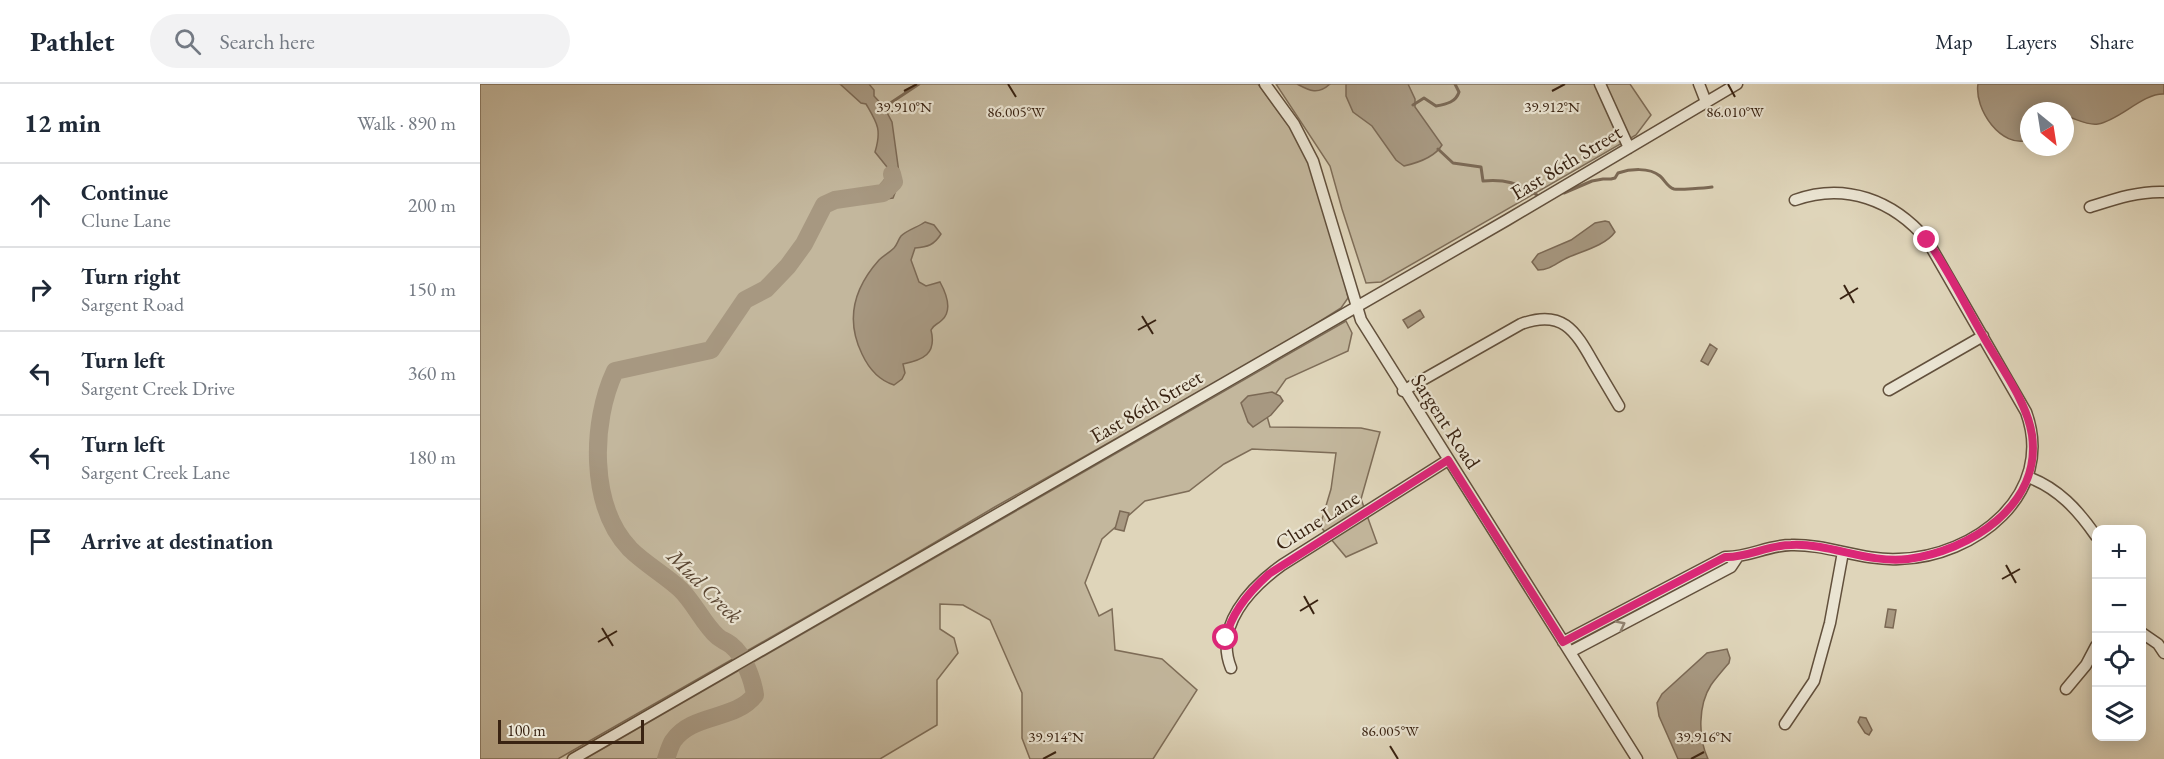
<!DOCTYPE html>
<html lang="en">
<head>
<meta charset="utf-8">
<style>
  :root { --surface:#fff; --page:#f2f2f3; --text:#1f2937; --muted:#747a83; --line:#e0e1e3 }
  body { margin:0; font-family:"EB Garamond",serif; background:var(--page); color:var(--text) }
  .controls { position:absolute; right:18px; bottom:18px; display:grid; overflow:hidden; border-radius:12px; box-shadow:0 3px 15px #0003 }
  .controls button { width:54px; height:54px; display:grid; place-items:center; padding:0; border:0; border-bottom:2px solid var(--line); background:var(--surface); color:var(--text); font:30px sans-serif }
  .compass { position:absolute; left:1540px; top:18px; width:54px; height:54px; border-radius:50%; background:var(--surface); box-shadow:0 3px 15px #0003; rotate:150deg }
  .scale { position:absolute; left:18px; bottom:15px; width:146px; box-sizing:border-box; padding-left:6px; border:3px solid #392312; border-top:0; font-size:16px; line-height:21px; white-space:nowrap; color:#392312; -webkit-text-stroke:4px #eae4d2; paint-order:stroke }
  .stop { position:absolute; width:18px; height:18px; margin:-14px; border:4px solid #db2777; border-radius:50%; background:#fff }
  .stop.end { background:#db2777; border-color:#fff; box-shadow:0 2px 6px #0008 }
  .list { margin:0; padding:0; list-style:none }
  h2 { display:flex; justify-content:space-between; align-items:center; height:78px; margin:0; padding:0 24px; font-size:26px }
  h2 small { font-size:20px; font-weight:400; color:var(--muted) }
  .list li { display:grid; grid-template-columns:39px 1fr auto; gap:18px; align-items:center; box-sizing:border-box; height:84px; padding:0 24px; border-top:2px solid var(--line) }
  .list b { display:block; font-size:22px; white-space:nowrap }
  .list p { margin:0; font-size:20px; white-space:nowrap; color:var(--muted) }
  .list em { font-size:20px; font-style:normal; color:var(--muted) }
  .icon { flex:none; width:33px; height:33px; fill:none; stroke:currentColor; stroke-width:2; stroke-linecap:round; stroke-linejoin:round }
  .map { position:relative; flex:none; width:1684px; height:675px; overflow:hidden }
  header { display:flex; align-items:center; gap:36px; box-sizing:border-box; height:84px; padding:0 30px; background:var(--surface); border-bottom:2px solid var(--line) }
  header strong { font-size:28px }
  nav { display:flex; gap:33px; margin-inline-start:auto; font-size:21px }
  .search { width:420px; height:54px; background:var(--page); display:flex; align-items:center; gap:15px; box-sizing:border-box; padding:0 21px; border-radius:33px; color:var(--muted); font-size:22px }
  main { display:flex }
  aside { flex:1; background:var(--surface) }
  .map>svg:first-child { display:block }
  .green { fill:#c3b79d; stroke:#7e6d58; stroke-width:1.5 }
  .water { fill:#a79881; stroke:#7b6955; stroke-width:1.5 }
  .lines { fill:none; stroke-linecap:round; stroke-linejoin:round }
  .stream { stroke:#7b6955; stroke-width:3 }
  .river { stroke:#a79881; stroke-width:18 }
  .minor-casing { stroke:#62503c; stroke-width:13 }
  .minor { stroke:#eae4d2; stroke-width:10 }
  .oneway { stroke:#928472 }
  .route { stroke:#db2777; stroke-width:8 }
  .ticks { fill:none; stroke:#392312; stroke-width:2 }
  .labels { text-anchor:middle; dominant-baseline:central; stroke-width:4.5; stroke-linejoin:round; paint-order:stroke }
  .street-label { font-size:21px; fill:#392312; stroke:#eae4d2 }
  .water-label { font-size:22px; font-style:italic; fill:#5a4633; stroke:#eae4d2 }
  .ticks-label { font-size:15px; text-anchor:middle; fill:#392312; stroke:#eae4d2; stroke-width:4.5; stroke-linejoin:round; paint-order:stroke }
</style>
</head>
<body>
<header>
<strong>Pathlet</strong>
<div class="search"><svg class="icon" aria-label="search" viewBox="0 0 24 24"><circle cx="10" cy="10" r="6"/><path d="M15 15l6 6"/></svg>Search here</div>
<nav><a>Map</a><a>Layers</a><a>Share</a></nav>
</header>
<main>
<aside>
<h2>12 min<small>Walk · 890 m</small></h2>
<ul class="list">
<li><svg class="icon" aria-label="ahead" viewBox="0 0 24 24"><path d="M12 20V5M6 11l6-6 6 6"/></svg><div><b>Continue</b><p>Clune Lane</p></div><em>200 m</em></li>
<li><svg class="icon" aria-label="right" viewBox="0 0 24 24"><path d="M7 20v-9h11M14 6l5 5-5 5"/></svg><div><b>Turn right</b><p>Sargent Road</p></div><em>150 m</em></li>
<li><svg class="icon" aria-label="left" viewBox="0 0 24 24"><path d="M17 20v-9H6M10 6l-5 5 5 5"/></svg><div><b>Turn left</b><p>Sargent Creek Drive</p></div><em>360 m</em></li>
<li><svg class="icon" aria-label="left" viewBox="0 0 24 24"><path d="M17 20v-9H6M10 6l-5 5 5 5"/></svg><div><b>Turn left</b><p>Sargent Creek Lane</p></div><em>180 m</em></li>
<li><svg class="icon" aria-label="arrive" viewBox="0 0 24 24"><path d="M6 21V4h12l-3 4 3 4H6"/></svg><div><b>Arrive at destination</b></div></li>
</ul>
</aside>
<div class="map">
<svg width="1684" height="675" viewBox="0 0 1684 675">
  <rect width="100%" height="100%" fill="#dfd5ba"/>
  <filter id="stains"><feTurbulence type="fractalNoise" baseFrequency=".00333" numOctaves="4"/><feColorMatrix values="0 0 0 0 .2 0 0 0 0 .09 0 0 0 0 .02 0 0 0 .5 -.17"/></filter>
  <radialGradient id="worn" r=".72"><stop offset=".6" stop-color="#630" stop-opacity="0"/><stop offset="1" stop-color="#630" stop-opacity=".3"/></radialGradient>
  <path class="green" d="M 0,0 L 778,0 L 816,52 L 830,78 L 865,197 L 868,214 L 861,224 L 807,258 L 513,424 L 410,485 L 78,675 L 0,675 Z
    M 796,0 L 1150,0 L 1171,31 L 1156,51 L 901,198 L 886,199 L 862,125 L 850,82 Z
    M 866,237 L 872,249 L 868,267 L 806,295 L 785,325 L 790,343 L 881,344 L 900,348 L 881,415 L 897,459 L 866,473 L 840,442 L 851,405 L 856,369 L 772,365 L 744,380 L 709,407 L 665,417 L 622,455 L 605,499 L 619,532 L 632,525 L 635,566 L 682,575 L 717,606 L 673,675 L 550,675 L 542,654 L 542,609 L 510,536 L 483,521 L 460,520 L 460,545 L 474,554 L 478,569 L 457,596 L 457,641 L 400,675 L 105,675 Z"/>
  <path class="water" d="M 360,0 L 389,0 L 394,6 L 394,12 L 404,23 L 412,38 L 420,96 L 413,114 L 406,115 L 401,100 L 405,95 L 407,83 L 395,68 C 402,45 397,39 386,20 L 381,19 Z
    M 817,0 L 850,0 C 838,11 830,7 817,0 Z
    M 866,0 L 928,0 L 935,15 L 935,23 L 962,61 C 955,73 937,79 924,82 L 916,76 L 892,42 L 873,28 L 866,12 Z
    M 1498,0 L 1684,0 L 1684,10 C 1663,9 1640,36 1618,40 C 1607,42 1595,34 1585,32 L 1585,27 L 1549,27 L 1549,56 C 1521,65 1494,25 1498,0 Z
    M 1125,137 L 1129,138 L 1135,148 C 1126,161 1103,167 1089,173 C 1077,178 1071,186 1058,186 L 1052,178 L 1058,170 L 1091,156 L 1115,139 Z
    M 445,138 L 454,141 L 461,150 C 454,161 448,163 435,164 L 431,176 L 439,198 L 446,202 L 460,198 C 466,209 473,226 462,236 C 457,241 454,240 451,246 C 457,270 443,276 423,280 L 425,289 L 422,295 L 414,301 C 398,296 389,285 382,270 C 365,235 374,204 399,176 C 403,172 409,169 414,164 C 417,161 418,156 421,152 C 427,146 438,143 445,138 Z
    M 940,226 L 944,233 L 928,244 L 923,236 Z
    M 1230,260 L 1237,265 L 1228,281 L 1221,277 Z
    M 792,308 L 800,312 L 803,317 L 791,331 L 773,343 L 768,338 L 761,319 L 768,312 Z
    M 640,427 L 649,429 L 644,447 L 635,445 Z
    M 1408,525 L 1416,526 L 1413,544 L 1405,543 Z
    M 1247,565 L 1250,574 L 1249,579 C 1243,586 1236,594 1231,601 C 1218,621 1218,654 1228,675 L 1198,675 L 1179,632 L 1177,619 L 1182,610 L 1227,569 Z
    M 1380,633 L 1386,634 L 1392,646 L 1389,651 L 1385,649 L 1378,638 Z"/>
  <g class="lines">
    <path class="stream" d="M 933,21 L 944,14 L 956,22 C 967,20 976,18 979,8 L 975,0
      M 403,24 L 439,0
      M 958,65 L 973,79 L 1001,83 L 1003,97 C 1026,95 1037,99 1057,111
      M 1084,109 L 1112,97 L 1123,95 L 1131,95 L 1135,94 L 1138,89 C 1150,85 1169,83 1180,92 C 1185,96 1187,103 1194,105 C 1199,106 1225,104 1232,103"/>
    <path class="river" d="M 186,675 C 188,669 190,662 193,657 C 212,629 255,637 275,611 C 273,597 264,571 252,562 C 248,558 241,556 237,552 C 224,541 214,518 200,505 C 185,491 165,480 150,465 C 109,422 111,338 135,287 L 231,266 L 265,216 L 286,205 L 308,182 L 324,160 L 344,121 L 355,116 L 403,109 L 414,98 L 412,90"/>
    <defs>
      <path id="minor" d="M 785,0 L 814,40 L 833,77 L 881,236 L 1157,675
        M 1120,0 L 1149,64
        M 1219,0 L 1226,18
        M 1610,123 C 1635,115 1658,107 1684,108
        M 1409,306 L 1503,252
        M 923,307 L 1041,240 C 1082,225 1095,246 1113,278 C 1122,293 1130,307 1139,322
        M 1548,393 C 1578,404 1598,426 1616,452
        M 1662,549 L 1678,560 L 1684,569
        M 1083,558 L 1245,473 C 1267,474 1288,461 1311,461 C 1348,460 1382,477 1419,475 C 1495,473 1576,410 1546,328 L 1447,156 C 1413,116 1365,98 1315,116
        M 1090,568 L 1251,483 L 1257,474
        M 751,584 C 734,542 770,504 802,481 L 968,376
        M 1586,605 L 1606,581 L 1616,562
        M 1305,640 L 1334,597 L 1350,539 L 1363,468
        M 93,675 L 1027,136 L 1257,0"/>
    </defs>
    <use href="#minor" class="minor-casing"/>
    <use href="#minor" class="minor"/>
  </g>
  <defs><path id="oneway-chevron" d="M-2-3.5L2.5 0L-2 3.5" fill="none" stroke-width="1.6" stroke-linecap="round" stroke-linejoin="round" transform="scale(1.5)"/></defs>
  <use class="oneway" href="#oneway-chevron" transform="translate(1141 541) rotate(-27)"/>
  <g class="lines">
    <path class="route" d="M 746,554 C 751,529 771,506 789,490 L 968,376 L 1083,558 L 1245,473 C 1267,474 1288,461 1311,461 C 1351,459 1388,480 1428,475 C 1489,467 1562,422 1552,351 C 1547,317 1519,281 1502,250 C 1484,219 1468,185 1447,156"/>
  </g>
  <path class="ticks" d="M 528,0 L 536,13M 1248,0 L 1255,13M 424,7 L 437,0M 1072,7 L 1085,0M 1364,201 L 1374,219M 1360,215 L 1378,204M 662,232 L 673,250M 658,246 L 676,236M 1526,481 L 1536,499M 1522,495 L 1540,485M 824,512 L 834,530M 820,527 L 838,516M 122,544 L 133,562M 118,558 L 137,547M 910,662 L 918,675M 563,675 L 576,668M 1211,675 L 1224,668"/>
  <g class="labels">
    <g class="street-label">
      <text transform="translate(1086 78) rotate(-31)">East 86th Street</text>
      <text transform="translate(666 322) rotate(-30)">East 86th Street</text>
      <text transform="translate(966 337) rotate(57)">Sargent Road</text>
      <text transform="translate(837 436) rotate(-32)">Clune Lane</text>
    </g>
    <g class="water-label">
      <text transform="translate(225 502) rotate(45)">Mud Creek</text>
    </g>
  </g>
  <g class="ticks-label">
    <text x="424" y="28">39.910°N</text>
    <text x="1072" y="28">39.912°N</text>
    <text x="536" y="33">86.005°W</text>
    <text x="1255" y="33">86.010°W</text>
    <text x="910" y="652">86.005°W</text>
    <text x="576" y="658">39.914°N</text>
    <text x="1224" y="658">39.916°N</text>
  </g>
  <rect width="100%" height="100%" filter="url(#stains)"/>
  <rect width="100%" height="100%" fill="url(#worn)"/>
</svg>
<div class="controls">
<button>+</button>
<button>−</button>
<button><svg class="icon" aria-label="locate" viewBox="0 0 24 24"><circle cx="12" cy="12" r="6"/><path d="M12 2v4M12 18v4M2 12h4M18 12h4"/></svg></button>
<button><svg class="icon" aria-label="layers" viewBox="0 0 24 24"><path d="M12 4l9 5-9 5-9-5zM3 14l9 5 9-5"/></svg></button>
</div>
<svg class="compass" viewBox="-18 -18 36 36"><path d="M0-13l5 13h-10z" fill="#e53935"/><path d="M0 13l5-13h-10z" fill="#747a83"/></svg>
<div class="scale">100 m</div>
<div class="stop" style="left:746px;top:554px"></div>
<div class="stop end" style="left:1447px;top:156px"></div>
</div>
</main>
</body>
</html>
